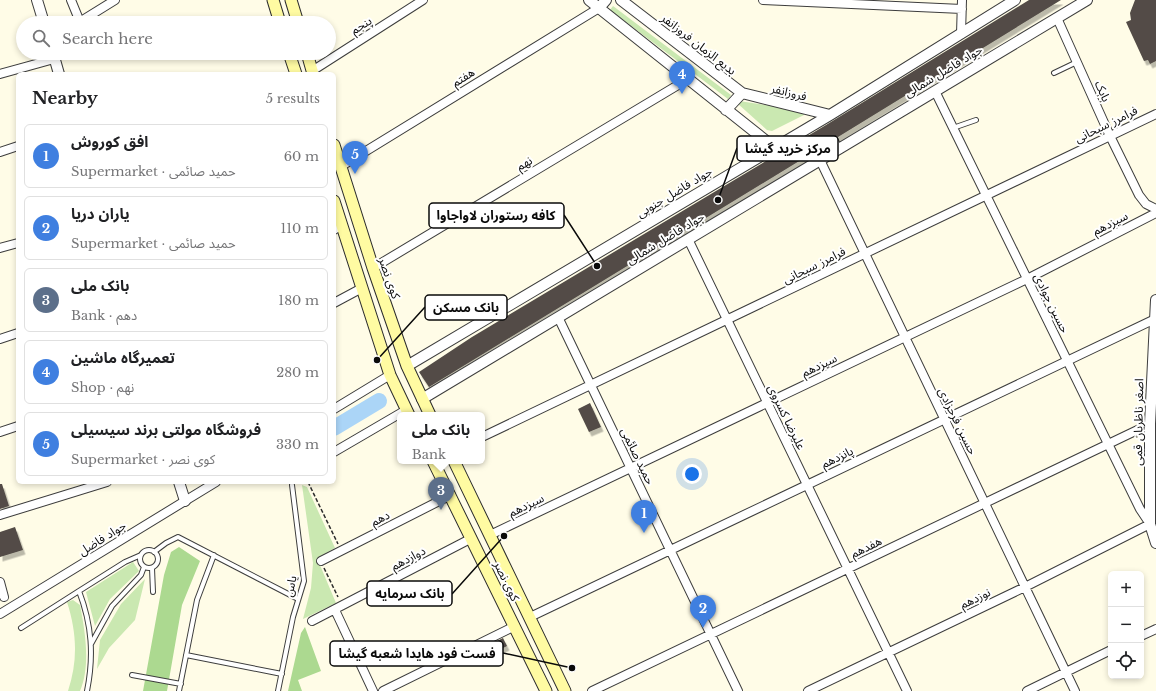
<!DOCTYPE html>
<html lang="en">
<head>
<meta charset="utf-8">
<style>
  :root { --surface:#fff; --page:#f6f6f6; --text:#202124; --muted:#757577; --line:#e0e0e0; --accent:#2563eb }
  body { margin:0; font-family:"Libre Baskerville","Noto Sans Arabic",serif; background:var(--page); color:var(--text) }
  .controls { position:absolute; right:12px; bottom:12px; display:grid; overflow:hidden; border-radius:6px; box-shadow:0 2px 6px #0003 }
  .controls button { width:36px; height:36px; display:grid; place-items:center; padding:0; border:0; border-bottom:1px solid var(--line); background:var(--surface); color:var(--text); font:20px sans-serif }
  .you { position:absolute; left:692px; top:474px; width:14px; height:14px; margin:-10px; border:3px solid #fff; border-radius:50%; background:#1a73e8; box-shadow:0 0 0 6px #1a73e833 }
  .badge { display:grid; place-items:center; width:26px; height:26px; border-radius:50%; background:var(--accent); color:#fff; font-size:13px; font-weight:700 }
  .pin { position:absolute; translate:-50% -33px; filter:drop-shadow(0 1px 2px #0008) }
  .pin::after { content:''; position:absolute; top:21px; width:14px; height:12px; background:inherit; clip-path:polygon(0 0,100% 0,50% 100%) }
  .popup { position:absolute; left:397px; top:412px; width:88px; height:52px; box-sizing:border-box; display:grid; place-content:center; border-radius:6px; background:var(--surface); filter:drop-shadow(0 1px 3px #0005); font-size:13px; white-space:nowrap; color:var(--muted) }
  .popup b { font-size:15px; color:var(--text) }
  .popup::after { content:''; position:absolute; left:50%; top:100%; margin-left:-8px; border:8px solid transparent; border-top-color:var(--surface) }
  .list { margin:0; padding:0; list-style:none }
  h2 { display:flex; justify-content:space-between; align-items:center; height:52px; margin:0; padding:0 16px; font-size:17px }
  h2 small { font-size:13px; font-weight:400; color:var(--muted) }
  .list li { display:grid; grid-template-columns:26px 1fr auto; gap:12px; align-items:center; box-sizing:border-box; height:64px; margin:0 8px 8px; padding:0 8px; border:1px solid var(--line); border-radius:6px }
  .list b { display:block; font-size:15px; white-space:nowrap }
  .list p { margin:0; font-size:13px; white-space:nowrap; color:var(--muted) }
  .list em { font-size:13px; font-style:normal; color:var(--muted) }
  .icon { flex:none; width:22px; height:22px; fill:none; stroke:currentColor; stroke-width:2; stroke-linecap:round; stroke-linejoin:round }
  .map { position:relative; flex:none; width:1156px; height:691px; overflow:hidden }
  .search { position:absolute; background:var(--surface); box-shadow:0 2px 6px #0003; left:16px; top:16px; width:320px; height:44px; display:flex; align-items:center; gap:10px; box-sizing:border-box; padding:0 14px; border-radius:22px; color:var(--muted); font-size:15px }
  .panel { position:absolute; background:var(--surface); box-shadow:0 2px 6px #0003; left:16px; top:72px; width:320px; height:412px; border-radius:6px }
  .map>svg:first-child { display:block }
  .green { fill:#cae8b1 }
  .forest { fill:#acd990 }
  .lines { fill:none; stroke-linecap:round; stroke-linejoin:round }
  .river { stroke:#abd5f7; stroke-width:16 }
  .building { fill:#524c46; filter:url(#shadow) }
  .service-casing { stroke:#3d3d3d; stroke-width:6 }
  .minor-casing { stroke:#3d3d3d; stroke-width:10 }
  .tertiary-casing { stroke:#3d3d3d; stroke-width:12 }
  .secondary-casing { stroke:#2c2c2c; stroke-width:13 }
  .path { stroke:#2c2c2c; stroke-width:1.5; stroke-dasharray:4 2; stroke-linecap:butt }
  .service { stroke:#fff; stroke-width:4 }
  .minor { stroke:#fff; stroke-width:8 }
  .tertiary { stroke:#fff; stroke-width:10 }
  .secondary { stroke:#fffba2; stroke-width:11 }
  .labels { text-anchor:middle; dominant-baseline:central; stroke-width:4; stroke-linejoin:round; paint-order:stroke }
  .street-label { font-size:12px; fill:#0a0a0a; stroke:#fff }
  .leader { fill:none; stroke:#0a0a0a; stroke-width:1.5 }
  .callout-dot { fill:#0a0a0a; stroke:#fff; stroke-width:1.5 }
  .callout { fill:#fff; stroke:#0a0a0a; stroke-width:1.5 }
  .callout-label { font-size:13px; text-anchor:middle; font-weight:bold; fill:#0a0a0a }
</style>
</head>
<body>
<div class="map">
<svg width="1156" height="691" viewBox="0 0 1156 691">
  <defs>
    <filter id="shadow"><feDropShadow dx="2.5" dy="4.5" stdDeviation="0" flood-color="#0004"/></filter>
  </defs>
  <rect width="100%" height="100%" fill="#fffce7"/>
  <path class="green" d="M 613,6 L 731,95 L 728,99 L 610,10 Z
    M 739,101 L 804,111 L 804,115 L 772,131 L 767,130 L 737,103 Z
    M 302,485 L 307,487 L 335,548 L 317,558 L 336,603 L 303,619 L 311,588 L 313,563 Z
    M 133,562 L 139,571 L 110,599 L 95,626 L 86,592 Z
    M 145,579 L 135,620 L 109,648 L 97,669 L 100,640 L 121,604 Z
    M 73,600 L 80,605 C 85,631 91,665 80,691 L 68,691 C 78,661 77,633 67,602 Z"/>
  <path class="forest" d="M 179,547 L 200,561 L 182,605 L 167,691 L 143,691 L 164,575 L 171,552 Z
    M 305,627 L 321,671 L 298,680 L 302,691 L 288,691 L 301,633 Z"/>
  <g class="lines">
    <path class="river" d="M 334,428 L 379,401"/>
  </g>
  <path class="building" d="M 1029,0 L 1061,0 L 838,137 L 833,136 L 832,141 L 429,387 L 419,372 L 472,337 L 826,125 Z
    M 1135,0 L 1156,0 L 1156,61 L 1150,64 L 1148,60 L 1144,61 L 1126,22 L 1131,20 L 1130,13 Z
    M 590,403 L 601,427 L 589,432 L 578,409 Z
    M 0,484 L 2,484 L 9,506 L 0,509 Z
    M 15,527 L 23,550 L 0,557 L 0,532 Z
    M 503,638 L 507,646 L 495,652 L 491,644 Z"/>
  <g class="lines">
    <defs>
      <path id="service" d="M 1054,73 L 1077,62
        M 953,128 L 976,120
        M 835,139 L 840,148
        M140 559a9 9 0 1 1 18 0a9 9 0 1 1-18 0Z
        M 154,552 L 166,543 L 178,537 L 298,599
        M 152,568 L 153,592
        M 21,628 L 79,591
        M 91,644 L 112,606 L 141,575 L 144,567
        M 186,655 L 282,674
        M 132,675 L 181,684
        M 87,691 C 94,656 92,625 79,591 L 125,562 L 141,555
        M 179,691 L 197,600 L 214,555
        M 278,691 L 293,617 L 304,581 L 292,485"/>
      <path id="minor" d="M 71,0 L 80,22
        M 763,0 L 962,9
        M 1057,18 L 1110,136 L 1139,195 L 1146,204 L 1156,209
        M 78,23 L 115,0
        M 961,34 L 962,0
        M 312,71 L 423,0
        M 0,74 L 54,59
        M 0,152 L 18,146
        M 820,160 L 1075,691
        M 340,167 L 599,8
        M 334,230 L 341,225
        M 688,239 L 907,691
        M 0,248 L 18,243
        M 373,268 L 688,79
        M 334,303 L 362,288
        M 558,317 L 738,691
        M 0,339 L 18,333
        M 334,409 L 390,375
        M 0,432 L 18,426
        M 482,437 L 1156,114
        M 334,452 L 406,410
        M 0,515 L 107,482
        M 490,535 L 1027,279 L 1156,213
        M 321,561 L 451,495
        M 0,582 L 4,597
        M 335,610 L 373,691
        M 0,614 L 216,482
        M 530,617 L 1155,319
        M 312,621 L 472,538
        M 1141,636 L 1156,629
        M 383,691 L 515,626
        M 592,691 L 1150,424
        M 808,691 L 1025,587 L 1150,524 L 1140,509 L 935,91
        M 1027,691 L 1111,650"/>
      <path id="tertiary" d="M 37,0 L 44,23
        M 589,0 L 775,148
        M 621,0 L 742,93 L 830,115
        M 599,8 L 606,0
        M 53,53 L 59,74
        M 726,110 L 742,93
        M 1156,300 L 1150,424 L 1150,524 L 1156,543
        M 407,366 L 830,115 L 1015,0
        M 422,399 L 1087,0
        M 179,482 L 185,501"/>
      <path id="secondary" d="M 273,0 L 280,23
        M 291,0 L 298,23
        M 289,53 L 296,74
        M 307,53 L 313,74
        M 334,145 L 373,268 L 407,366 L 430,415
        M 334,201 L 390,375 L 409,415
        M 433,461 L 546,691
        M 454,461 L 565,691"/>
    </defs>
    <use href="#service" class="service-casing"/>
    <use href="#minor" class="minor-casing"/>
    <use href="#tertiary" class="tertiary-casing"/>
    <use href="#secondary" class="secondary-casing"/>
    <path class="path" d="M 308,482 L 338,544
      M 324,568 L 338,597"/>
    <use href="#service" class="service"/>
    <use href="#minor" class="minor"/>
    <use href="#tertiary" class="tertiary"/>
    <use href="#secondary" class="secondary"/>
  </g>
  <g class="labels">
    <g class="street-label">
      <text transform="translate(361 25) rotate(-32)">پنجم</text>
      <text transform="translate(699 44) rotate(38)">بدیع الزمان فروزانفر</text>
      <text transform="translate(943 71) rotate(-31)">جواد فاضل شمالی</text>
      <text transform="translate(463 77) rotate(-32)">هفتم</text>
      <text transform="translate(1103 91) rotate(66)">بابک</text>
      <text transform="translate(789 92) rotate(14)">فروزانفر</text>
      <text transform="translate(1106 124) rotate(-26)">فرامرز سبحانی</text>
      <text transform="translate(524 163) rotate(-31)">نهم</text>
      <text transform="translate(674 192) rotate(-31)">جواد فاضل جنوبی</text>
      <text transform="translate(1110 223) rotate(-27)">سیزدهم</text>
      <text transform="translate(665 238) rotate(-31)">جواد فاضل شمالی</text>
      <text transform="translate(814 265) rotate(-26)">فرامرز سبحانی</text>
      <text transform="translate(390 278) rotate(71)">کوی نصر</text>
      <text transform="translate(1052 303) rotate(64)">حسین جوادی</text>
      <text transform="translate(819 365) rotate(-26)">سیزدهم</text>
      <text transform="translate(787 417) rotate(64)">علیرضا کسروی</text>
      <text transform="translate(958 421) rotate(64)">حسین فرحزادی</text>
      <text transform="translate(1138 422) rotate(-89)">اصغر ناظریان قمی</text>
      <text transform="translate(638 456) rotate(64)">حمید صائمی</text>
      <text transform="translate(837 457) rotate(-26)">پانزدهم</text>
      <text transform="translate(526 505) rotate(-26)">سیزدهم</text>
      <text transform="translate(380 518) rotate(-27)">دهم</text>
      <text transform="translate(102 538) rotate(-32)">جواد فاضل</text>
      <text transform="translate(866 547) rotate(-26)">هفدهم</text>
      <text transform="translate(408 558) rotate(-28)">دوازدهم</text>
      <text transform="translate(507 581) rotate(64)">کوی نصر</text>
      <text transform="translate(290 586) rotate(-78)">یاس</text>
      <text transform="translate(975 598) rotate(-26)">نوزدهم</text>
    </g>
  </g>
  <path class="leader" d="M718 200L737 148M597 266L564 215M377 360L425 307M504 536L452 594M572 668L503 653"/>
  <g class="callout-dot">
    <circle cx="718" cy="200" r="4"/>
    <circle cx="597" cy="266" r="4"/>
    <circle cx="377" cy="360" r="4"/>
    <circle cx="504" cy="536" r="4"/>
    <circle cx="572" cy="668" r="4"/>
  </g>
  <g class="callout">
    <rect x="737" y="136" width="101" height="25" rx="4"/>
    <rect x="429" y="203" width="135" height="25" rx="4"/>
    <rect x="425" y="295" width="82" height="25" rx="4"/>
    <rect x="367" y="581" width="85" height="25" rx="4"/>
    <rect x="330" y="641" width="173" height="25" rx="4"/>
  </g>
  <g class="callout-label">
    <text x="788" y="153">مرکز خرید گیشا</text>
    <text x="496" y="220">کافه رستوران لاواجاوا</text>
    <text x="466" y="312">بانک مسکن</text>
    <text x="410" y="598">بانک سرمایه</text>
    <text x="417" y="658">فست فود هایدا شعبه گیشا</text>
  </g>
</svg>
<div class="controls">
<button>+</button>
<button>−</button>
<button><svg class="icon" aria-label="locate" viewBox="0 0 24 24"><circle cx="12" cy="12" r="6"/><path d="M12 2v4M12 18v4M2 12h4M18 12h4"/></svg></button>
</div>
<div class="you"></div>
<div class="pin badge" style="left:644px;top:533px;background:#3f7fe0">1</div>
<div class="pin badge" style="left:703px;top:628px;background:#3f7fe0">2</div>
<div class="pin badge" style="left:441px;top:510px;background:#5c6f8a">3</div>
<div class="popup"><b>بانک ملی</b>Bank</div>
<div class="pin badge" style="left:682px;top:94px;background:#3f7fe0">4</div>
<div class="pin badge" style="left:355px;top:174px;background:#3f7fe0">5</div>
<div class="search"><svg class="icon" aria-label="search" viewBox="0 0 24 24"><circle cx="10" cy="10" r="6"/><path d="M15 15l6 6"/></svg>Search here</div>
<section class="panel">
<h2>Nearby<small>5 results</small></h2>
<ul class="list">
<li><span class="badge" style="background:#3f7fe0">1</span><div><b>افق کوروش</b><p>Supermarket · حمید صائمی</p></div><em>60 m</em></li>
<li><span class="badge" style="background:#3f7fe0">2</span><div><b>یاران دریا</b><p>Supermarket · حمید صائمی</p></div><em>110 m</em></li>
<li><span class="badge" style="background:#5c6f8a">3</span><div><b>بانک ملی</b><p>Bank · دهم</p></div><em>180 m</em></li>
<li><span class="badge" style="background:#3f7fe0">4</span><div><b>تعمیرگاه ماشین</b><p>Shop · نهم</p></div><em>280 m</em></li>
<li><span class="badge" style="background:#3f7fe0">5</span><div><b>فروشگاه مولتی برند سیسیلی</b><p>Supermarket · کوی نصر</p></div><em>330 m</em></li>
</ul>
</section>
</div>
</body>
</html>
